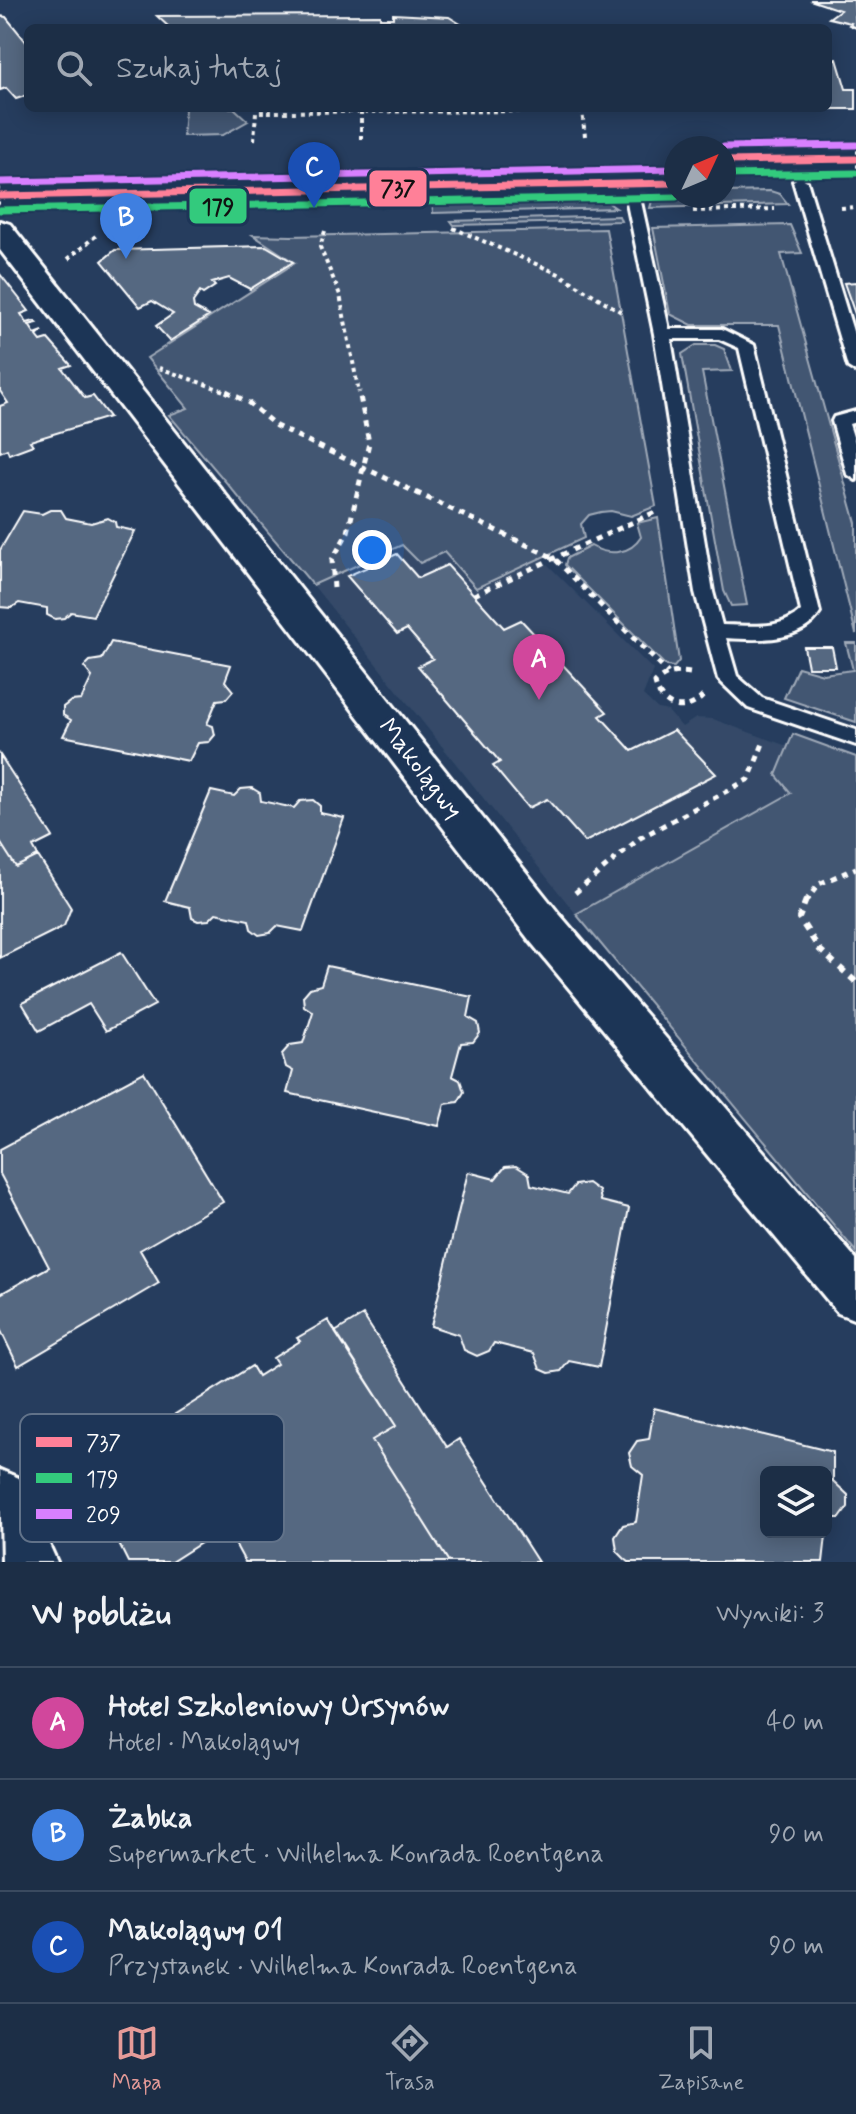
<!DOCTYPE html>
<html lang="pl">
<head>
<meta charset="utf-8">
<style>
  :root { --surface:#1c2e46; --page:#293a51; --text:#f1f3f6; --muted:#a0a8b3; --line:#3a4a5f; --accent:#e69b98 }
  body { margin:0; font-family:Mynerve,sans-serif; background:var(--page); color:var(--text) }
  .controls { position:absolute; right:24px; bottom:24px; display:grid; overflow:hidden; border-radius:12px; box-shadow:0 4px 20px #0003 }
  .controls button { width:72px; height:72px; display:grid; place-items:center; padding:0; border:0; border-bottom:2px solid var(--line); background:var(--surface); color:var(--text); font:40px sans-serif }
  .compass { position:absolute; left:664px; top:136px; width:72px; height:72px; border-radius:50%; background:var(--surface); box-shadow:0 4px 20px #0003; rotate:46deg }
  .you { position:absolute; left:372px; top:550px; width:28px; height:28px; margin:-20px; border:6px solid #fff; border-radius:50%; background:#1a73e8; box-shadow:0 0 0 12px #1a73e833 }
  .badge { display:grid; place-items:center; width:52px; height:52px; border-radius:50%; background:var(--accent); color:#fff; font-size:26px; font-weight:700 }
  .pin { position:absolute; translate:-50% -66px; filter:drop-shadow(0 2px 4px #0008) }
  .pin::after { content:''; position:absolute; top:42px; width:28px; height:24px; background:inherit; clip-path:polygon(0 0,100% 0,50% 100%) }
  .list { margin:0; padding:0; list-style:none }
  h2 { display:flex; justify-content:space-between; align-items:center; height:104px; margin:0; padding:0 32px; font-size:34px }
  h2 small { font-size:26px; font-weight:400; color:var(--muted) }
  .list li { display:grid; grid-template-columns:52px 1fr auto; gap:24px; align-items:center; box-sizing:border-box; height:112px; padding:0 32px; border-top:2px solid var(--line) }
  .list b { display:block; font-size:30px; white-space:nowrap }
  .list p { margin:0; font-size:26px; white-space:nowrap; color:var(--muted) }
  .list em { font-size:26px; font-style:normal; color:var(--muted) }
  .icon { flex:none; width:44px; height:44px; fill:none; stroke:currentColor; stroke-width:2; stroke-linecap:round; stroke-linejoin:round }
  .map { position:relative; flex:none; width:856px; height:1562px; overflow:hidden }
  .search { position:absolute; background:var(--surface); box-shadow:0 4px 20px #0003; left:24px; right:24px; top:24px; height:88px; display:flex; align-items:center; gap:20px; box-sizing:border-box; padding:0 28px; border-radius:12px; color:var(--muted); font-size:30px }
  .sheet { height:440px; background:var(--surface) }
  nav { display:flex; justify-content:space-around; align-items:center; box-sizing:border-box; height:112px; border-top:2px solid var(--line); background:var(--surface); font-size:22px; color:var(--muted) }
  nav a { display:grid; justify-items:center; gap:4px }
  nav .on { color:var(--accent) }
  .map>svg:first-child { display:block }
  .built { fill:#344a68 }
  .green { fill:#425672; stroke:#a0aab8; stroke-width:2 }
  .building { fill:#556781; stroke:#fff; stroke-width:2; fill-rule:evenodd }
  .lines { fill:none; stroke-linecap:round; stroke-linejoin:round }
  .service-casing { stroke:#fff; stroke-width:6 }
  .minor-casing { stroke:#fff; stroke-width:6 }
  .tertiary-casing { stroke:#fff; stroke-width:6 }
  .path-far2 { stroke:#fff; stroke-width:4; stroke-dasharray:4 4; stroke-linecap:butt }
  .path-far1 { stroke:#fff; stroke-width:5; stroke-dasharray:6 6; stroke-linecap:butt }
  .path { stroke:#fff; stroke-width:6; stroke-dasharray:7 7; stroke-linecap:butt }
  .service { fill:#1d3557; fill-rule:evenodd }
  .minor { fill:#1d3557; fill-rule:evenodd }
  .tertiary { fill:#1d3557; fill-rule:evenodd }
  .bus-1-casing { stroke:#1d3557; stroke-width:11 }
  .bus-2-casing { stroke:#1d3557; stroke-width:11 }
  .bus-3-casing { stroke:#1d3557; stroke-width:11 }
  .bus-1 { stroke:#ff8098; stroke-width:7 }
  .bus-2 { stroke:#33ca7d; stroke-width:7 }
  .bus-3 { stroke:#d880ff; stroke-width:7 }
  .labels { text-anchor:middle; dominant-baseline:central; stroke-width:8; stroke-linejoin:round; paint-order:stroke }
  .street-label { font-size:26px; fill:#fff; stroke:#1d3557 }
  .key { fill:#1d3557; stroke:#617289; stroke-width:2 }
  .key-label { font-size:22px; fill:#fff }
  .line-badge { stroke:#1d3557; stroke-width:3 }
  .pale-badge-label { font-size:22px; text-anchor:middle; font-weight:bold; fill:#111 }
</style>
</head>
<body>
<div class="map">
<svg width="856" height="1562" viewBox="0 0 856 1562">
  <rect width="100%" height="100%" fill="#263d5e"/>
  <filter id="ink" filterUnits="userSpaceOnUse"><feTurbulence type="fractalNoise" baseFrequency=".0125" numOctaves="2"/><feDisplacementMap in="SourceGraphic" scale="16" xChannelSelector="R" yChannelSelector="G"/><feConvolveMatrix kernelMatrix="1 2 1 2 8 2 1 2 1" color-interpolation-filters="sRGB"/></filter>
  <g filter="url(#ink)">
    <path class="built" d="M 402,545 L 443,552 L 476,587 L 541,558 L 653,670 L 643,695 L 658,709 L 668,711 L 682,727 L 696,718 L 713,719 L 787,746 L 776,775 L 791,793 L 576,914 L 313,585 Z"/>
    <path class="green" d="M 185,108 L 234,108 L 248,121 L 223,135 L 183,136 Z
      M 770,191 L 780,194 L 788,204 L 650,208 L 652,201 L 667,193 L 676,193 L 676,196 L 724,196 L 724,192 Z
      M 598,196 L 616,208 L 433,213 L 432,199 Z
      M 619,216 L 621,221 L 454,225 L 451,221 Z
      M 790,225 L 802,253 L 781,254 L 856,523 L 856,634 L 779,325 L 692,325 L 670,314 L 653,228 Z
      M 606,229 L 656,506 L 631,516 L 611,511 L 601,512 L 589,515 L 581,524 L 584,538 L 476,588 L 444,552 L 420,563 L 402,545 L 313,585 L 169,415 L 188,408 L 147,358 L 295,263 L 253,235 L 291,236 Z
      M 696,345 L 715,345 L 724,349 L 732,371 L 702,372 L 747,605 L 731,606 L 724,591 L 682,354 Z
      M 658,518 L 679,661 L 674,667 L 666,666 L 565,565 L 567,558 L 591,546 C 608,556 630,555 641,537 L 637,523 Z
      M 846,643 L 856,643 L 856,722 L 784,698 L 798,667 L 823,674 L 853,670 Z
      M 793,734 L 856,757 L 856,1252 L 576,914 L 791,793 L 776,775 Z"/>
    <path class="building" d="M 810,0 L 854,0 L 856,28 L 849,25 L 851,23 L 829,18 L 840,10 Z
      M 393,14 L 449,17 L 467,28 L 170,28 L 157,16 L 380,15 L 380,18 L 393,18 Z
      M 0,16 L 6,17 L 28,44 L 28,95 L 16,99 L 6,88 L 0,90 Z
      M 828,59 L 837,59 L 846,89 L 856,89 L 856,109 L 761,109 L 828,108 Z
      M 266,246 L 293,262 L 250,289 L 229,278 L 212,283 L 215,286 L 203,294 L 200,292 L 193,302 L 194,308 L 209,316 L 170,341 L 156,326 L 173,314 L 152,301 L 140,307 L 102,261 L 115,250 Z
      M 0,274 L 29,311 L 21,314 L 27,323 L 34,321 L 37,323 L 29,325 L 35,334 L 43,331 L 37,336 L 41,341 L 48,339 L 71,365 L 62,368 L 85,398 L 93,396 L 109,417 L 30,441 L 33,445 L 9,454 L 7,449 L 0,452 L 0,406 L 8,403 L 0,391 Z
      M 856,282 L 856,317 L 844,283 Z
      M 50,510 L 61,510 L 66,518 L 91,523 L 108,518 L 115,522 L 116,527 L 135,531 L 93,616 L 71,612 L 64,618 L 55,619 L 47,615 L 47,608 L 19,603 L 11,608 L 0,607 L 0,550 L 23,511 L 42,514 Z
      M 397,554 L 418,578 L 447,565 L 504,628 L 521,620 L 607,712 L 600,716 L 632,751 L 674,730 L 716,774 L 585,842 L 547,799 L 528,808 L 493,766 L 500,762 L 418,666 L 433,659 L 407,629 L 397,634 L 347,576 Z
      M 111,642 L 231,665 L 225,681 L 233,691 L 226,699 L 217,700 L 207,724 L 213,726 L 215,735 L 209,742 L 198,743 L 189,761 L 63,736 L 71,720 L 63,715 L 63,707 L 71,701 L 81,700 L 92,677 L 84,667 L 90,661 L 102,659 Z
      M 804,647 L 832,647 L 836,667 L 808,667 Z
      M 0,755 L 53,837 L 33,847 L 38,856 L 16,867 L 0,842 Z
      M 252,788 L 260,793 L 261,801 L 294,808 L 300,801 L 313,800 L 320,806 L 320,813 L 344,818 L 303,931 L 277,926 L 270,933 L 259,935 L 251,929 L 249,920 L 216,913 L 209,920 L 198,921 L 192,918 L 190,907 L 165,901 L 211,791 L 234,796 L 241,789 Z
      M 0,842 L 16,867 L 38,856 L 71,908 L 64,926 L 0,958 Z
      M 121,952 L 155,1005 L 106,1031 L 89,1004 L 39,1031 L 22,1003 Z
      M 327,966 L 472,997 L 468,1017 L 478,1023 L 480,1033 L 473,1042 L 461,1043 L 452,1076 L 460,1080 L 464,1092 L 458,1102 L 445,1104 L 439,1126 L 287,1093 L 293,1071 L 286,1067 L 282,1054 L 290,1045 L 303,1043 L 313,1012 L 304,1006 L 303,996 L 310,988 L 321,985 Z
      M 144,1072 L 223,1202 L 140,1250 L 159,1283 L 18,1366 L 0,1329 L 0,1294 L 49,1267 L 0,1174 L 0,1149 Z
      M 516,1166 L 529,1174 L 531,1185 L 568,1194 L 575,1185 L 588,1183 L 599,1191 L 601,1201 L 629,1208 L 599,1367 L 569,1361 L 561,1371 L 549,1373 L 540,1369 L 534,1353 L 494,1343 L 489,1351 L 477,1356 L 464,1350 L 459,1335 L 431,1326 L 468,1172 L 495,1179 L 505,1167 Z
      M 363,1315 L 447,1447 L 459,1439 L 538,1562 L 449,1562 L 372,1440 L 396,1426 L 335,1332 Z
      M 328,1320 L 396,1426 L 372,1440 L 449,1562 L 245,1562 L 226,1527 L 171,1562 L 128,1562 L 89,1484 L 155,1443 L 151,1434 L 156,1439 L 178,1426 L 172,1416 L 252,1366 L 258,1376 L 277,1364 L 273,1358 L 300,1341 L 297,1338 Z
      M 654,1408 L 833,1452 L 833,1481 L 848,1495 L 848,1507 L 840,1518 L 828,1518 L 823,1562 L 629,1562 L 625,1559 L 617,1551 L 615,1537 L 623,1525 L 636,1522 L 643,1475 L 632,1466 L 629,1453 L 637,1441 L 649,1439 ZM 766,1472 L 826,1472 L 826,1532 L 766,1532 Z"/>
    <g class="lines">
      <defs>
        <path id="service" d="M 800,177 L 807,181 L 856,341 L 856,372 L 848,367 L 793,181 Z
          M 630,180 L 637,184 L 669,329 L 722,329 L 754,345 L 820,613 C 801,643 757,640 726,638 L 737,676 L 762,698 L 856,730 L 856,745 L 748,708 L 718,679 L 695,592 L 654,334 L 623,184 ZM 671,339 L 719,339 L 739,348 L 801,611 C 780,631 749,625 722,625 L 713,592 Z
          M 856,411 L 856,422 L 849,424 L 856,446 L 856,480 L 847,474 L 832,421 L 834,417 Z"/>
        <path id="minor" d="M 0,221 L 10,224 L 560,915 L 856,1259 L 856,1320 L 838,1313 L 530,941 L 0,250 Z
          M 0,1470 L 19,1478 L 57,1562 L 2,1562 Z"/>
        <path id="tertiary" d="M 856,150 L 856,168 L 724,170 L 724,152 Z
          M 676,174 L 676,192 L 0,206 L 0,186 Z"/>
      </defs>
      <use href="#service" class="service-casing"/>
      <use href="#minor" class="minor-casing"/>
      <use href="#tertiary" class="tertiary-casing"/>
      <path class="path-far2" d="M 361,111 L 361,139
        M 254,140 L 256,112 L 582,111 L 585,136
        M 841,208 L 856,207
        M 693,211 L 775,209
        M 453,228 L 559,274 L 623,313
        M 325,231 L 320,247 L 340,295 L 359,393
        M 68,259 L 98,234
        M 159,368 L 230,393"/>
      <path class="path-far1" d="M 226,391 L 249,403 L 276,426 L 554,558 L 668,673
        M 334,588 L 332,560 L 348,532 L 369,443 L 359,391
        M 474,595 L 657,511
        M 690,673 C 676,671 666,672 655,683 C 661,708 686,715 703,696
        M 575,893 L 640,838 L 749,779 L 764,741
        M 805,902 L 819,884 L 856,868"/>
      <path class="path" d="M 806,900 L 799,918 L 820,950 L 856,982"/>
      <use href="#service" class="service"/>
      <use href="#minor" class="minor"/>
      <use href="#tertiary" class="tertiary"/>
      <defs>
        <path id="bus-1" d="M 724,161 L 856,159
          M 0,196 L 676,183"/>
        <path id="bus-2" d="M 724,175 L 856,173
          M 0,210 L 676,197"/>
        <path id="bus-3" d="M 724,147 L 856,145
          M 0,182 L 676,169"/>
      </defs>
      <use href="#bus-1" class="bus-1-casing"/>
      <use href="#bus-2" class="bus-2-casing"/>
      <use href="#bus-3" class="bus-3-casing"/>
      <use href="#bus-1" class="bus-1"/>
      <use href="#bus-2" class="bus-2"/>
      <use href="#bus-3" class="bus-3"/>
    </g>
  </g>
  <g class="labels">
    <g class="street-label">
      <text transform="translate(420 769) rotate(52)">Makolągwy</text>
    </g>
  </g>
  <rect x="20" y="1414" width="264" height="128" rx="12" class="key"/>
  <rect x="36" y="1437" width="36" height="10" fill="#ff8098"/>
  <rect x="36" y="1473" width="36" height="10" fill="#33ca7d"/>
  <rect x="36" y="1509" width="36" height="10" fill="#d880ff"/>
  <g class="key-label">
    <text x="86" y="1450">737</text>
    <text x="86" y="1486">179</text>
    <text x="86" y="1522">209</text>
  </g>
  <g class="line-badge">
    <rect x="368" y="169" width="60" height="39" rx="8" fill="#ff8098"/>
    <rect x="188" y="187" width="60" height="38" rx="8" fill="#33ca7d"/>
  </g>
  <g class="pale-badge-label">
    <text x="398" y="196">737</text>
    <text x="218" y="214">179</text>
  </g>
</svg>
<div class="controls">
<button><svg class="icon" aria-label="layers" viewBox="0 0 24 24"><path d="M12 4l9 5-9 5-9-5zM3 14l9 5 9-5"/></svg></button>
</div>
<svg class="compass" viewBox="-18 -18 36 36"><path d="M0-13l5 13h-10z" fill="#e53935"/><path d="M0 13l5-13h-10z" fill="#a0a8b3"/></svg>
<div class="you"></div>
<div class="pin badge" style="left:539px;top:700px;background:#d1479c">A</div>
<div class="pin badge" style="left:126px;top:259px;background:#3f7fe0">B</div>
<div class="pin badge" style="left:314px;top:208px;background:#1a4fb4">C</div>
<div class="search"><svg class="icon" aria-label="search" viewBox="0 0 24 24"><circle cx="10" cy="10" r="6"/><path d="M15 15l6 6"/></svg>Szukaj tutaj</div>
</div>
<section class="sheet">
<h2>W pobliżu<small>Wyniki: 3</small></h2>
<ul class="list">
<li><span class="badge" style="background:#d1479c">A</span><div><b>Hotel Szkoleniowy Ursynów</b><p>Hotel · Makolągwy</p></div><em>40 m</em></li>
<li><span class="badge" style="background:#3f7fe0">B</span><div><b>Żabka</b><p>Supermarket · Wilhelma Konrada Roentgena</p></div><em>90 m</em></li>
<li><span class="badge" style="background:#1a4fb4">C</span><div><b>Makolągwy 01</b><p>Przystanek · Wilhelma Konrada Roentgena</p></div><em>90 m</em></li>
</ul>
</section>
<nav>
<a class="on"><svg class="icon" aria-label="map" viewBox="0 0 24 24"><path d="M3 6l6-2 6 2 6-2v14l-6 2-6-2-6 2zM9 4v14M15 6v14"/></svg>Mapa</a>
<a><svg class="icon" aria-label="directions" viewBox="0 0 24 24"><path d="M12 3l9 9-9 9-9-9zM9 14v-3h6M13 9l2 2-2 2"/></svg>Trasa</a>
<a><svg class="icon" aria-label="saved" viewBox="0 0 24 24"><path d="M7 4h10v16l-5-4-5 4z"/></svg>Zapisane</a>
</nav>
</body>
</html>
